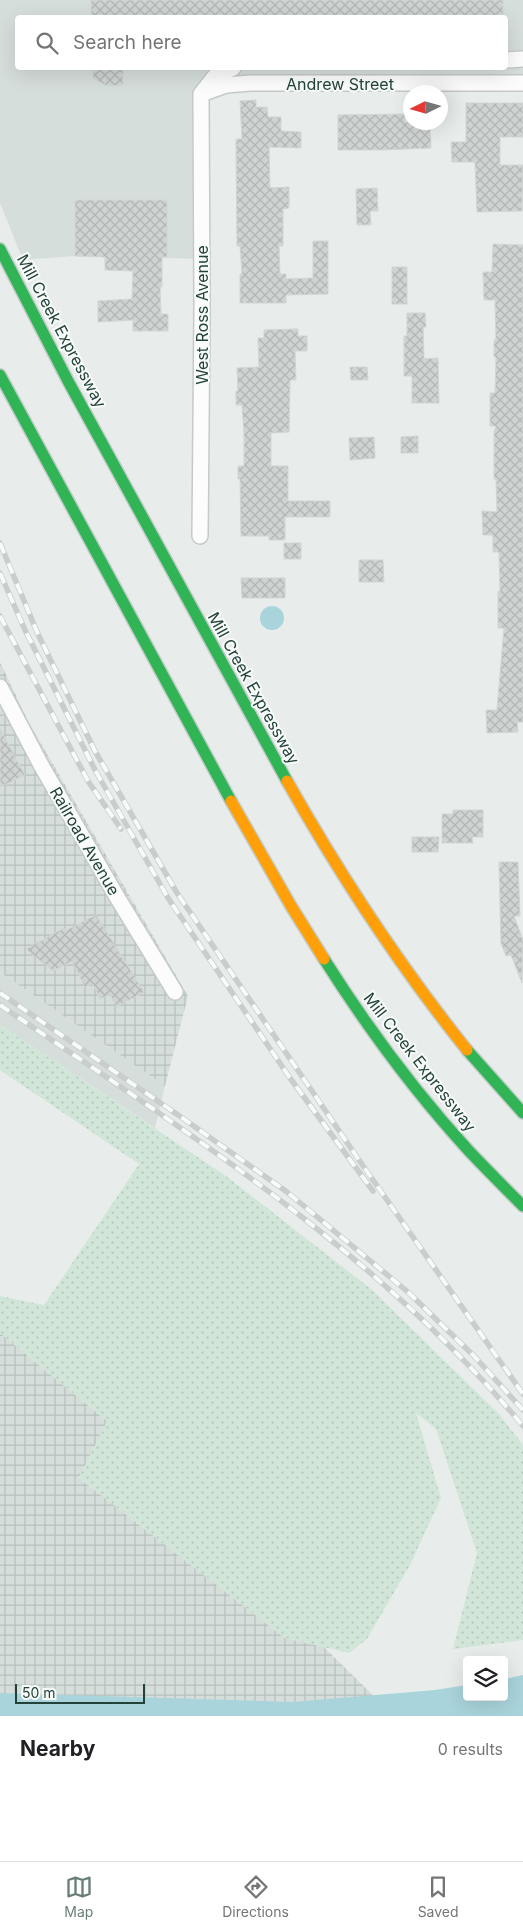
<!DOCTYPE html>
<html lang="en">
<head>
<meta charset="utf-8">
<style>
  :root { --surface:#fff; --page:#f6f6f6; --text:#202124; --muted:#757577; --line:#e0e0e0; --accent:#697e78 }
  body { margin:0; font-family:Inter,sans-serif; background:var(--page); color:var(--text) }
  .controls { position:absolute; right:15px; bottom:15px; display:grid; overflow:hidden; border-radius:5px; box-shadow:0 5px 20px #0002 }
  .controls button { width:45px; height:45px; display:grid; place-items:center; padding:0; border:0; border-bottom:1px solid var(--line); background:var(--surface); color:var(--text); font:25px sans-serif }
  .compass { position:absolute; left:403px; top:85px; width:45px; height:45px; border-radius:50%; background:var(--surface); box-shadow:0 5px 20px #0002; rotate:265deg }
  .scale { position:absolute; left:15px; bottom:12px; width:130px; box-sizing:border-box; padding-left:5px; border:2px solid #24423a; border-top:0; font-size:14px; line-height:18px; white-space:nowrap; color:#24423a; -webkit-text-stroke:4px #f7fbf9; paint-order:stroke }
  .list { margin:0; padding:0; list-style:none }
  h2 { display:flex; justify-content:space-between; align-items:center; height:65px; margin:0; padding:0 20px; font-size:21px }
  h2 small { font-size:16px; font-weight:400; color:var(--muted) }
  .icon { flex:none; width:28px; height:28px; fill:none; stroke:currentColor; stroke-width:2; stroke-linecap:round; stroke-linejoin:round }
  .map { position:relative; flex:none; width:523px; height:1716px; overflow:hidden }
  .search { position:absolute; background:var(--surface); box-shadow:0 5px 20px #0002; left:15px; right:15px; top:15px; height:55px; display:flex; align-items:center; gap:12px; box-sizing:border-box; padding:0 18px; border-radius:5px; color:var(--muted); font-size:19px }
  .sheet { height:145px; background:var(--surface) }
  nav { display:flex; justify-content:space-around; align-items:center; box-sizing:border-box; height:70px; border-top:1px solid var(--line); background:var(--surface); font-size:14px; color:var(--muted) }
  nav a { display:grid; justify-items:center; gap:2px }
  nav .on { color:var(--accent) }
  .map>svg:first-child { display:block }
  .built { fill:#d6dedb; fill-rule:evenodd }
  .industrial { fill:url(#industrial-grid) }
  .grass { fill:url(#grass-dots) }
  .water { fill:#a9d4db }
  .building { fill:url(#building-cross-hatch); stroke:#d1d6d4 }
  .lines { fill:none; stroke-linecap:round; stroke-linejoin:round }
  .street-casing { stroke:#c5cac8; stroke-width:18 }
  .fast-casing { stroke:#c3ccc9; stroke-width:14 }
  .slow-casing { stroke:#c3ccc9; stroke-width:14 }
  .street { stroke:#fcfcfc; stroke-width:15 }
  .fast { stroke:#30b455; stroke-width:11 }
  .slow { stroke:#ff9f0a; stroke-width:11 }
  .rail-casing { stroke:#c9cdcc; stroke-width:5.5 }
  .rail { stroke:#f7fbf9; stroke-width:4; stroke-dasharray:11; stroke-linecap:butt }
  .labels { text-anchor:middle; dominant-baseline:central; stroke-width:4; stroke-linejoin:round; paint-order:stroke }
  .street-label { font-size:16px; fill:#24423a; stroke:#f7fbf9 }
</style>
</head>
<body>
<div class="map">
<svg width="523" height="1716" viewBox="0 0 523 1716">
  <defs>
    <pattern id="industrial-grid" width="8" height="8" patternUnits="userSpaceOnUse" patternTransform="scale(1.25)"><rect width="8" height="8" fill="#d6dedb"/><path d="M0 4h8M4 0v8" fill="none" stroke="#b8c0bd"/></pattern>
    <pattern id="grass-dots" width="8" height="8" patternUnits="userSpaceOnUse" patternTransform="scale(1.25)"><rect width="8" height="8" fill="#d1e6d8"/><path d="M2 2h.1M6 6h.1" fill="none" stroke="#b3c6ba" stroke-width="1.8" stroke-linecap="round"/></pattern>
    <pattern id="building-cross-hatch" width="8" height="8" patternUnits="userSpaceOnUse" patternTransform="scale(1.25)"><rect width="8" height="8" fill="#cfd4d2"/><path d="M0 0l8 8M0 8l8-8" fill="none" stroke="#b2b7b5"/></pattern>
  </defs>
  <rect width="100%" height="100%" fill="#e8edeb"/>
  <path class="built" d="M 0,0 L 523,0 L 523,83 L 335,84 L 201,94 L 202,259 L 75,256 L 23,260 L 0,203 ZM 18,18 L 506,18 L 506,68 L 18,68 Z
    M 0,972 L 165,1086 L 155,1128 L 0,1025 Z"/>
  <path class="industrial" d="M 0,662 L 29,723 L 188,996 L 165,1086 L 0,972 Z
    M 0,1333 L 107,1421 L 79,1478 L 285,1638 L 324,1647 L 394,1716 L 0,1716 Z"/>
  <path class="grass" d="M 0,1025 L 226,1176 L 371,1289 L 499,1414 L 523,1445 L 523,1640 L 453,1649 L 477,1553 L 436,1429 L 416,1413 L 441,1498 L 410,1565 L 367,1639 L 349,1653 L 285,1638 L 79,1478 L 107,1421 L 0,1333 L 0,1296 L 44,1305 L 139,1164 L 0,1070 Z"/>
  <path class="water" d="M260 618a12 12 0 1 1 24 0a12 12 0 1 1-24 0Z
    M 523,1675 L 523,1716 L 0,1716 L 0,1693 L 293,1702 L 435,1690 L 467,1685 L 467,1697 L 504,1697 L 504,1679 Z"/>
  <path class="building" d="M 91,0 L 503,0 L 503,18 L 91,18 Z
    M 93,68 L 123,68 L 123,85 L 107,86 L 93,78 Z
    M 256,100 L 256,107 L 267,107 L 268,117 L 281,117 L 281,131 L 301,132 L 301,148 L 269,147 L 270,188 L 289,187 L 289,208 L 283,209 L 283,246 L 279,246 L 280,274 L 286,274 L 286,279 L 313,278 L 313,241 L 328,241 L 328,294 L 286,295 L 286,303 L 240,303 L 240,274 L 242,274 L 240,246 L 237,246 L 236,139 L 242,139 L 240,101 Z
    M 466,103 L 523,103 L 523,137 L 500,137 L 500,165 L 523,165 L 522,211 L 477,212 L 475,162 L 452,162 L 451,142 L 466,142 Z
    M 405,114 L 405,122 L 430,122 L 431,148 L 382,150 L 338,150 L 338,115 Z
    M 377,188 L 378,211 L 370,211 L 371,225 L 357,225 L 356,189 Z
    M 75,200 L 167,200 L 167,257 L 162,257 L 162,287 L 160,287 L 161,314 L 168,314 L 168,331 L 133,331 L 133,320 L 98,322 L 98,301 L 132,299 L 133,271 L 105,270 L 105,257 L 75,256 Z
    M 493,244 L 523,245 L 523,722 L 517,722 L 518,732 L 487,733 L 486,710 L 497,710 L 504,628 L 498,628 L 498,591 L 500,592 L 499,552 L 493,552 L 493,535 L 483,535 L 482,511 L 497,512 L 496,479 L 494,479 L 494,432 L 496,426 L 490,426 L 490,393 L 495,393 L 496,357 L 494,357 L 494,340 L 496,340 L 495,305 L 495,300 L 484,300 L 483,272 L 492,272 Z
    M 392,267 L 407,267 L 407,304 L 392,304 Z
    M 407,313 L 425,313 L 426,327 L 423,327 L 424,359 L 438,358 L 439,403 L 412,403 L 412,376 L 404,376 L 404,336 L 407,336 Z
    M 298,329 L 298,336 L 307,336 L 307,351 L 295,351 L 296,380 L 290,380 L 289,432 L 271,433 L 271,466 L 288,466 L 288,501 L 330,501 L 330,517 L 285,517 L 285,540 L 269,540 L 269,536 L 241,536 L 240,479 L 238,479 L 238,466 L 244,466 L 244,433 L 242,405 L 236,405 L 236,391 L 238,391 L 237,368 L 259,367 L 258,338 L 264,338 L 264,330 Z
    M 350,367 L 367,367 L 368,380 L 351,380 Z
    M 418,436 L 418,453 L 401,453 L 401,437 Z
    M 374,437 L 375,458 L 350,460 L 349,438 Z
    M 284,543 L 301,543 L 301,559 L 284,559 Z
    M 359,560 L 383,560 L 384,582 L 359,582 Z
    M 241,578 L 285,578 L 285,598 L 242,598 Z
    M 0,729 L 25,775 L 0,787 Z
    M 453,810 L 483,810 L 483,837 L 472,837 L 473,843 L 442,843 L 442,814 L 453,814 Z
    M 412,837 L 439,837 L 438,852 L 412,852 Z
    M 499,862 L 518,862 L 520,916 L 514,916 L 523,940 L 522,983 L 511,955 L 506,956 L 501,943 Z
    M 96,915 L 144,992 L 116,1007 L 110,994 L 100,999 L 93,984 L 85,987 L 72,961 L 53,971 L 26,949 L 64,928 L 65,931 Z"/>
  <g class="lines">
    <defs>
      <path id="street" d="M 506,60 L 523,59
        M 201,94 L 226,85 L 250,83 L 523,83
        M 201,94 L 216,75 L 233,68
        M 200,536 L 202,311 L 201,94
        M 0,687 L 41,765 L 117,897 L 175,992"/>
      <path id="fast" d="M 0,249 L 68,381 L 287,781
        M 0,375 L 231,801
        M 324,959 C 367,1027 415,1092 469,1151 C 487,1170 505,1188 523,1206
        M 467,1050 L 523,1113"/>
      <path id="slow" d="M 287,781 C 340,875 399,965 467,1050
        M 231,801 L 291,906 L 324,959"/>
    </defs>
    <use href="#street" class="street-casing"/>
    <use href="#fast" class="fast-casing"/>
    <use href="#slow" class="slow-casing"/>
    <use href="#street" class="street"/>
    <use href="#fast" class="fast"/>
    <use href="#slow" class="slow"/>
    <defs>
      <path id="rail" d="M 0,543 L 37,632 L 95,751 L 177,893 L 359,1160 L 523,1394
        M 0,573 L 25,630 L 95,770 L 168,898 L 290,1078 L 373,1191
        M 0,616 L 88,781 L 121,829
        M 0,993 L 181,1117 L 287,1192 L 408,1292 L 474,1356 L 523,1410
        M 0,1005 C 185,1131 378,1252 523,1426"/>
    </defs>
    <use href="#rail" class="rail-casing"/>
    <use href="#rail" class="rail"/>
  </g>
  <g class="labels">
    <g class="street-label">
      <text x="340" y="84">Andrew Street</text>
      <text transform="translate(202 315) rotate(-90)">West Ross Avenue</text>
      <text transform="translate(62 331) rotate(62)">Mill Creek Expressway</text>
      <text transform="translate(254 688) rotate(61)">Mill Creek Expressway</text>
      <text transform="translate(85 841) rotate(60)">Railroad Avenue</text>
      <text transform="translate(420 1062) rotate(52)">Mill Creek Expressway</text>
    </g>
  </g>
</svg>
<div class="controls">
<button><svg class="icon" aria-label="layers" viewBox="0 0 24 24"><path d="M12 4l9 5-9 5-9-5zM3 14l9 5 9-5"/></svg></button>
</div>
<svg class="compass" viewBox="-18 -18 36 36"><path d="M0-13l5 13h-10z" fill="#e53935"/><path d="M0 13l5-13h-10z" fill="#757577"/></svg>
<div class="scale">50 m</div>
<div class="search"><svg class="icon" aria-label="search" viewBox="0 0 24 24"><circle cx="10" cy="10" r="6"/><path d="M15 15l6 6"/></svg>Search here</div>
</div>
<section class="sheet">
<h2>Nearby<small>0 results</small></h2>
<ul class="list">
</ul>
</section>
<nav>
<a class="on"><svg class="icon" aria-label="map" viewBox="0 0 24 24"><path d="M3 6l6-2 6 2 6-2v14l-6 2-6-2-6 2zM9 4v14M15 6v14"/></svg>Map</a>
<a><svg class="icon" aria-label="directions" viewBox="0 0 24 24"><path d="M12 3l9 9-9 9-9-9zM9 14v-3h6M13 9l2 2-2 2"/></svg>Directions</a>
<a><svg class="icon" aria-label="saved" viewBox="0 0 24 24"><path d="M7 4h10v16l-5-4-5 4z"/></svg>Saved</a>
</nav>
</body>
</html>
